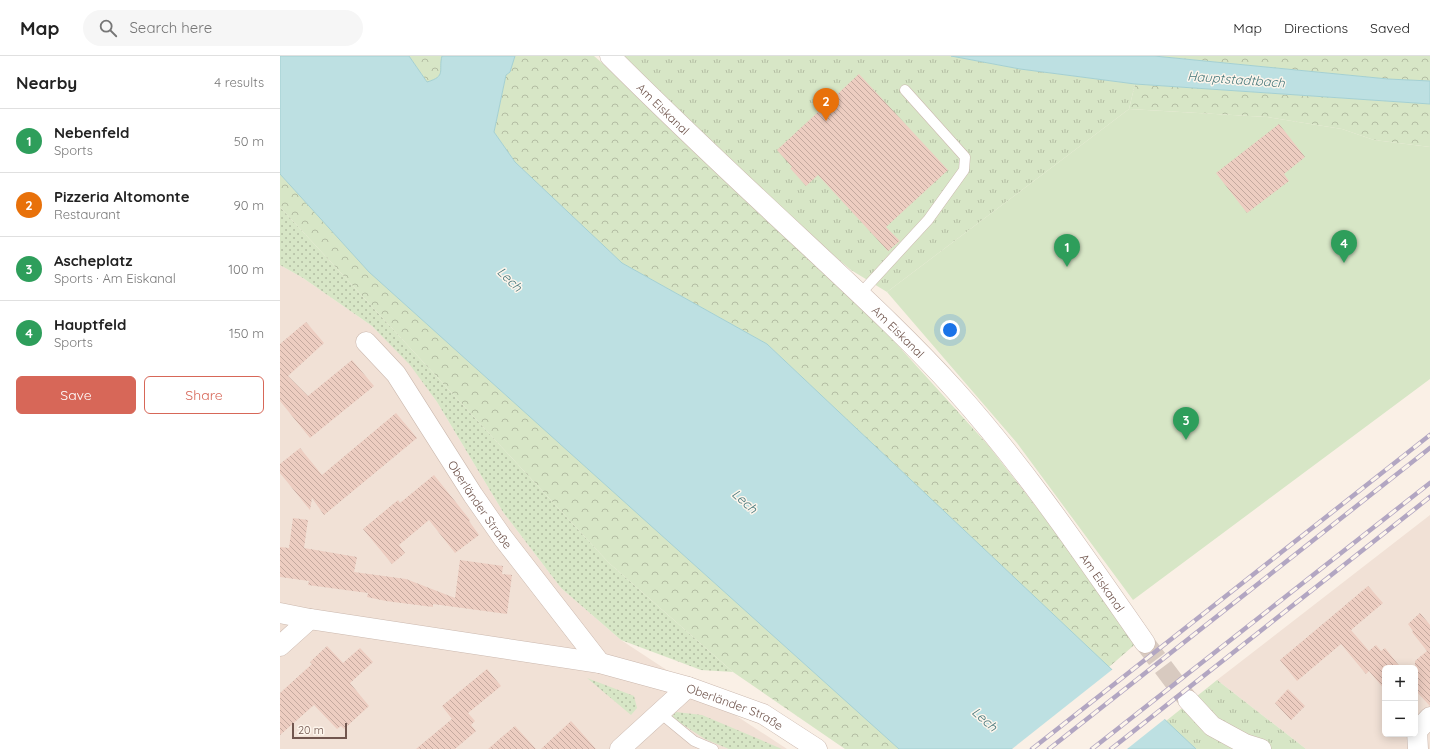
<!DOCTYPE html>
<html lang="en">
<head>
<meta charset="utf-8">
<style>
  :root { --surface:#fff; --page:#f6f6f6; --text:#222; --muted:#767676; --line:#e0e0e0; --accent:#d76758 }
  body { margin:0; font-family:Quicksand,sans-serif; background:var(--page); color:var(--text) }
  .controls { position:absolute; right:12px; bottom:12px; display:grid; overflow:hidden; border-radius:6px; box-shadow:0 2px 10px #0003 }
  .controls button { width:36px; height:36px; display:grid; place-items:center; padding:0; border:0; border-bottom:1px solid var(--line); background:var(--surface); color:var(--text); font:20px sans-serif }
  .scale { position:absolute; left:12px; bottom:10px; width:55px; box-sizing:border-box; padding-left:4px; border:2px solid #71564e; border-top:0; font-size:11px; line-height:14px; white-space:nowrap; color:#71564e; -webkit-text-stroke:3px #fdf5ec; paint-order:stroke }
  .you { position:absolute; left:670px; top:274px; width:14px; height:14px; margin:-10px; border:3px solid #fff; border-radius:50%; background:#1a73e8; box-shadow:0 0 0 6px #1a73e833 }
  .badge { display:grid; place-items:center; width:26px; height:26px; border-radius:50%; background:var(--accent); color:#fff; font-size:13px; font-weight:700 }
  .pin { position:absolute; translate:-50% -33px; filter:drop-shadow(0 1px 2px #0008) }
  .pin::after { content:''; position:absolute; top:21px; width:14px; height:12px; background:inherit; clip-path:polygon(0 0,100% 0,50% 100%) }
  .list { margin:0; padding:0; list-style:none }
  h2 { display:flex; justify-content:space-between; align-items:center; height:52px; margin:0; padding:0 16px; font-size:17px }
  h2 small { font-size:13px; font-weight:400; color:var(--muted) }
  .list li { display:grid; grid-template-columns:26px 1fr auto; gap:12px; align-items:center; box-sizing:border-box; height:64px; padding:0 16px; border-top:1px solid var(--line) }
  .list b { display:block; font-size:15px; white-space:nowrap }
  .list p { margin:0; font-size:13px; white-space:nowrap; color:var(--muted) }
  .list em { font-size:13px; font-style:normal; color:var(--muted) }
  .actions { display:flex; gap:8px; padding:12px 16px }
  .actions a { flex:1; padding:9px 0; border:1px solid var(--accent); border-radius:6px; text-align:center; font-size:14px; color:var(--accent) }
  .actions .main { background:var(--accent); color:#fff }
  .icon { flex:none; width:22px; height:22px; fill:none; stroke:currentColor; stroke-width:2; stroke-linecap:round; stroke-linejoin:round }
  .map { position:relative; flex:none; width:1150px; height:693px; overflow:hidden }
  header { display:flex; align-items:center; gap:24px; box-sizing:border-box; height:56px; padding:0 20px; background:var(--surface); border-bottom:1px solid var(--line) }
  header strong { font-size:19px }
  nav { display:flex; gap:22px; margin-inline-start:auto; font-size:14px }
  .search { width:280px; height:36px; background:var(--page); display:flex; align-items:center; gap:10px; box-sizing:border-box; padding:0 14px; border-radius:22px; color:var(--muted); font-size:15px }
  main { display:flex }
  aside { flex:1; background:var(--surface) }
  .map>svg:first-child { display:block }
  .residential { fill:#f1e1d6; fill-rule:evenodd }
  .grass { fill:url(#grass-dots) }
  .forest { fill:url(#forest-crowns) }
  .park { fill:url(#park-tufts) }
  .garden { fill:#d7e6c6 }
  .water { fill:#bde0e2; stroke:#a4d0d2 }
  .pier { fill:#faf0e6 }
  .building { fill:url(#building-back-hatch) }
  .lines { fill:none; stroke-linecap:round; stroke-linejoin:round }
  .street-tunnel { stroke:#d8cac0; stroke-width:20; stroke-dasharray:20 10; stroke-linecap:butt }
  .lane-casing { stroke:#cbb8ae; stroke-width:11 }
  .street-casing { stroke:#cbb8ae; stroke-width:21 }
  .lane { stroke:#fff; stroke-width:10 }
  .street { stroke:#fff; stroke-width:20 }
  .rail-casing { stroke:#b2a6c2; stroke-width:4.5 }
  .rail { stroke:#fdf5ec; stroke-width:3; stroke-dasharray:9; stroke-linecap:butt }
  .labels { text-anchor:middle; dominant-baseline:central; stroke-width:3; stroke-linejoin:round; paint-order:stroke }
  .street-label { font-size:12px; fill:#71564e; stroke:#fdf5ec }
  .water-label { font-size:13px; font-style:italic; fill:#47787b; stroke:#fdf5ec }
</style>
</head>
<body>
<header>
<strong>Map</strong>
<div class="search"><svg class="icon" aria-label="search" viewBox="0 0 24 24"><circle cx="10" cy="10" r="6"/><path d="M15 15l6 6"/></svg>Search here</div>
<nav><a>Map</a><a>Directions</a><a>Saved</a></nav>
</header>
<main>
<aside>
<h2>Nearby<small>4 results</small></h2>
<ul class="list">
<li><span class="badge" style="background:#2e9e5b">1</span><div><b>Nebenfeld</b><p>Sports</p></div><em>50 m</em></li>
<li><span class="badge" style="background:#e8710a">2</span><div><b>Pizzeria Altomonte</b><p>Restaurant</p></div><em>90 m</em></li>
<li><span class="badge" style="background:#2e9e5b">3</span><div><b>Ascheplatz</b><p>Sports · Am Eiskanal</p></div><em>100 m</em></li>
<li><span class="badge" style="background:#2e9e5b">4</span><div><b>Hauptfeld</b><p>Sports</p></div><em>150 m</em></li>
</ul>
<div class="actions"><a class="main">Save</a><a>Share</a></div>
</aside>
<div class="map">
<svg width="1150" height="693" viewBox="0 0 1150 693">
  <defs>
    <pattern id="grass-dots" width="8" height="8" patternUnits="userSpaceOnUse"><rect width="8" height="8" fill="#d7e6c6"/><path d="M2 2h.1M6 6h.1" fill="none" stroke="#b3bda3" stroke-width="1.8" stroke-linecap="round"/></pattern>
    <pattern id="forest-crowns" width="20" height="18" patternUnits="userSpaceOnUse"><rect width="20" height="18" fill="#d7e6c6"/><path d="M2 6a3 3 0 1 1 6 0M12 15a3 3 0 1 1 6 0" fill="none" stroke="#b3bda3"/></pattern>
    <pattern id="park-tufts" width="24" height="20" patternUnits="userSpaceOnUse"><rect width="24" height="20" fill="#d7e6c6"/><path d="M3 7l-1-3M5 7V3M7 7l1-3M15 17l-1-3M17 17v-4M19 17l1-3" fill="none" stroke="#b3bda3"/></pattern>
    <pattern id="building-back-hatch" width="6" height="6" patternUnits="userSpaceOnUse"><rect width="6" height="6" fill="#edcdc1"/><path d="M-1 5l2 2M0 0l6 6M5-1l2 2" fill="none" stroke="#c4a99f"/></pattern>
  </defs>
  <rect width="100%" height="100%" fill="#faf0e6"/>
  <path class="residential" d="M 0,209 L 23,222 L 92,270 L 131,309 L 157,346 L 223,456 L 281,532 L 341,584 L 507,693 L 0,693 Z
    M 1150,459 L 1150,693 L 1026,693 L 937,624 ZM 1105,612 L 1135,612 L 1135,678 L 1105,678 Z"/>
  <path class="grass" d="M 0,151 L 329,507 L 453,616 L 421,614 L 341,584 L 281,532 L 223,456 L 157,346 L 130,309 L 92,270 L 23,222 L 0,209 Z
    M 307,622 L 354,640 L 357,652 L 351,659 Z
    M 396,656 L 422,659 L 502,693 L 449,693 L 425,683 L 391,661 Z"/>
  <path class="forest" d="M 129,0 L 162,0 L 162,15 L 157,23 L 147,26 Z
    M 235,0 L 314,0 L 368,46 L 585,253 L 708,389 L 860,584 L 829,611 L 487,288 L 342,207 L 235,106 L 214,76 L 226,19 L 230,16 Z
    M 874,0 L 1150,0 L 1150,25 L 1108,23 Z
    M 855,28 L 1150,48 L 1150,91 L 1094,84 L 1062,73 L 987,61 L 849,53 Z
    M 0,118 L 89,216 L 619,693 L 565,693 L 453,616 L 329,507 L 0,151 Z"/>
  <path class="park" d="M 333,0 L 671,0 L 740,13 L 855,28 L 849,53 L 607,236 L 571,214 L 451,113 Z
    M 937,624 L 1026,693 L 916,693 L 886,665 Z"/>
  <path class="garden" d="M 849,53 L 987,61 L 1062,73 L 1094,84 L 1150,91 L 1150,323 L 853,544 L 737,387 L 607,236 Z"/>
  <path class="water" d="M 0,0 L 129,0 L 147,26 C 167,20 158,15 162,0 L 235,0 L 230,16 L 226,19 L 214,76 L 235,106 L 342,207 L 487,288 L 916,693 L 619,693 L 89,216 L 0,118 Z
    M 671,0 L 874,0 L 1108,23 L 1150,25 L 1150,48 L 855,28 L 740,13 Z"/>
  <path class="pier" d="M 833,613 L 886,662 L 847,693 L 732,693 Z"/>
  <path class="building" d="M 579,18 L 668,114 L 606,171 L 620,185 L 608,195 L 538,119 L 526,130 L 510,112 L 512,111 L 497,94 Z
    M 999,68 L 1025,101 L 1004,118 L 1009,125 L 967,157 L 936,117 Z
    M 26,266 L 44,287 L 8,320 L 28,340 L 72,304 L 94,330 L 30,382 L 0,345 L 0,288 Z
    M 116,357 L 137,382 L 44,459 L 32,442 L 30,454 L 0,417 L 0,408 L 20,392 L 42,419 Z
    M 154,419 L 190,464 L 189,465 L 199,479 L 175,497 L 149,464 L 119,489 L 125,497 L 112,508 L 83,473 L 118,444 L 120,447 Z
    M 13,462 L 28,464 L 24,492 L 77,501 L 74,516 L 126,523 L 175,542 L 180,504 L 223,510 L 222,518 L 232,519 L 227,558 L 153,548 L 153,551 L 106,545 L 87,541 L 88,537 L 28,529 L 29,525 L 0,521 L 0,491 L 9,492 Z
    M 1088,530 L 1103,547 L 1071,574 L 1089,595 L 1096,589 L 1101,595 L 1105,592 L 1121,612 L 1105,612 L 1105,634 L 1089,615 L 1086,618 L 1061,588 L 1017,625 L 1000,604 Z
    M 1140,557 L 1150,569 L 1150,650 L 1135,634 L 1135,605 L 1147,595 L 1132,576 L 1133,575 L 1128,568 Z
    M 47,590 L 63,607 L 80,592 L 93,606 L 70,627 L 89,650 L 64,673 L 61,670 L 57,673 L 34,649 L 0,679 L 0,637 L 32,608 L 30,606 Z
    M 207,613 L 221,630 L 188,657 L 195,665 L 191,669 L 196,675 L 175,693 L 136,693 L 172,663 L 162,650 Z
    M 1008,633 L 1025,650 L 1011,664 L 995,647 Z
    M 291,665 L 316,693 L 261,693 Z
    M 235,670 L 256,693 L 208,693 L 223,680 Z"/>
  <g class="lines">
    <path class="street-tunnel" d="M 865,587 L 908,644"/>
    <defs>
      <path id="lane" d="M 580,238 L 648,164 L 684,114 L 685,101 L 625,34
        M 380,657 L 414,685 L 433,693"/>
      <g id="street">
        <path id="s1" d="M 330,0 C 395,65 462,128 530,191 C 579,237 630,284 675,334 C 746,413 805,501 865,587"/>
        <path id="s2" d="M 86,286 L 116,318 L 193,439 L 223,482 L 320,607"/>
        <path id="s3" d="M 0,557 L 30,563 L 320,607 L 408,631 L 483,658 L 537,693"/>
        <path d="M 0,590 L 30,563"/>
        <path d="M 908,644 L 932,670 L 965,688 L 981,693"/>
        <path d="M 340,693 L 408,631"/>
        <path d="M 1138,693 L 1137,675 L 1150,661"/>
      </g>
    </defs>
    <use href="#lane" class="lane-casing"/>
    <use href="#street" class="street-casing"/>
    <use href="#lane" class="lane"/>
    <use href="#street" class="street"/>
    <defs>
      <path id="rail" d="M 752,693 L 1150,379
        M 769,693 L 1150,392
        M 812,693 L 1150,427
        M 831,693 L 1150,441"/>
    </defs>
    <use href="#rail" class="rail-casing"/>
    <use href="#rail" class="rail"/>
  </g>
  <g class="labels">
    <g class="street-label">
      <text stroke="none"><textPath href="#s1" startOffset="75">Am Eiskanal</textPath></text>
      <text stroke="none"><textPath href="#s1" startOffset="399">Am Eiskanal</textPath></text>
      <text stroke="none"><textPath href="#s2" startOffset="199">Oberländer Straße</textPath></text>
      <text stroke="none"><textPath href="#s1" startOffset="723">Am Eiskanal</textPath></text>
      <text stroke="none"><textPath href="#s3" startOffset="466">Oberländer Straße</textPath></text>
    </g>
    <g class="water-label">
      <text transform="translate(956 23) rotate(4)">Hauptstadtbach</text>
      <text transform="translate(230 223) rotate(44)">Lech</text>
      <text transform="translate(465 445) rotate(42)">Lech</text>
      <text transform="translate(705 663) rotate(42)">Lech</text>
    </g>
  </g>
</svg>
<div class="controls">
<button>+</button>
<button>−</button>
</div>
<div class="scale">20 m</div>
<div class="you"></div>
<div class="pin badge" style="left:787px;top:211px;background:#2e9e5b">1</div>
<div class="pin badge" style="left:546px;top:65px;background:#e8710a">2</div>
<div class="pin badge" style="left:906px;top:384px;background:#2e9e5b">3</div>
<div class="pin badge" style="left:1064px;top:207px;background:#2e9e5b">4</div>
</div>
</main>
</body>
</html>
